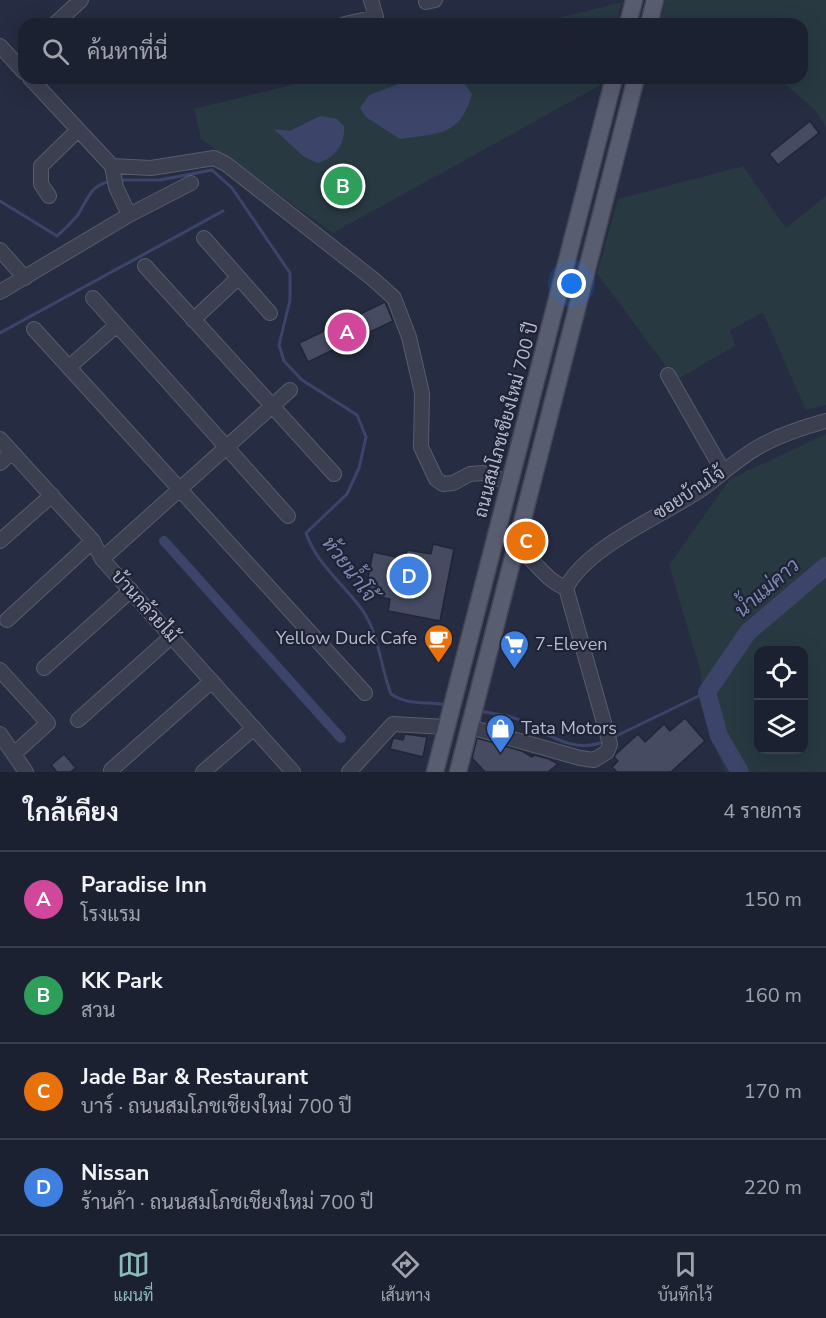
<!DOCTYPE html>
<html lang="th">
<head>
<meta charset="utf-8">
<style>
  :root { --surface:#1c2131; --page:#292e3d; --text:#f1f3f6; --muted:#a0a3ab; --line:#3a3e4d; --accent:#8bbbb9 }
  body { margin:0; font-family:"Nunito Sans",Sarabun,sans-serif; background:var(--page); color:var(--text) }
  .controls { position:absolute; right:18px; bottom:18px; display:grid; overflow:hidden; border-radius:12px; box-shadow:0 6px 24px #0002 }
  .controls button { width:54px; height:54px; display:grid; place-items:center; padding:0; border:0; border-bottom:2px solid var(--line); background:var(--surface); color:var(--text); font:30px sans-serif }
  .you { position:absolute; left:572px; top:284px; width:21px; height:21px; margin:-15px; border:4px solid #fff; border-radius:50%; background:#1a73e8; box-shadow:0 0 0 9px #1a73e833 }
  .badge { display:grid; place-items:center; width:39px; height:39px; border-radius:50%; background:var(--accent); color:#fff; font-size:20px; font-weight:700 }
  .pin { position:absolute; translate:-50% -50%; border:3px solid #fff; box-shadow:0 2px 6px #0006 }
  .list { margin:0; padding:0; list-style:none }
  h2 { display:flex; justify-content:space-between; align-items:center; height:78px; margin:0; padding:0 24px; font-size:26px }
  h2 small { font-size:20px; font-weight:400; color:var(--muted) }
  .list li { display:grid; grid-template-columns:39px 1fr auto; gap:18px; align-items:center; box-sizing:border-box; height:96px; padding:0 24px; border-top:2px solid var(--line) }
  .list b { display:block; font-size:22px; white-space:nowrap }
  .list p { margin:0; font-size:20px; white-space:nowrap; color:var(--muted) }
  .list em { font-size:20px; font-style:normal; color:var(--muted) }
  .icon { flex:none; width:33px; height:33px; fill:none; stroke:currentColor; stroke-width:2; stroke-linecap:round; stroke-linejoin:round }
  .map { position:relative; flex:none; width:826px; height:772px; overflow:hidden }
  .search { position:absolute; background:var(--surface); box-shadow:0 6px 24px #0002; left:18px; right:18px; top:18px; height:66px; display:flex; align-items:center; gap:15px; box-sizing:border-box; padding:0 21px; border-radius:18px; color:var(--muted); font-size:22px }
  .sheet { height:462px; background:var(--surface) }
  nav { display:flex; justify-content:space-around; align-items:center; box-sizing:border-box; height:84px; border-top:2px solid var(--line); background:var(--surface); font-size:16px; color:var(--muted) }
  nav a { display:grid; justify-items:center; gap:3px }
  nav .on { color:var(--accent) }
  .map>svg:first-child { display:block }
  .green { fill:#283942; fill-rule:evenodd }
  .water { fill:#3c4569 }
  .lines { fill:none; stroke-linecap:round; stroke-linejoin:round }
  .stream { stroke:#3c4569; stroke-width:3 }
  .canal { stroke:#3c4569; stroke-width:10 }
  .river { stroke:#3c4569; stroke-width:18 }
  .building { fill:#464b62; stroke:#212538; stroke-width:1.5 }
  .minor-casing { stroke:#585c6e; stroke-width:16 }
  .major-casing { stroke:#44475a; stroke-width:19 }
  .minor { stroke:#3b3f50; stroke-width:14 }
  .major { stroke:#595d70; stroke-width:16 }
  .labels { text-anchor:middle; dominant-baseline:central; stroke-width:4.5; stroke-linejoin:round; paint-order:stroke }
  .street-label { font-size:18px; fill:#b7bacb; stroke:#1f2336 }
  .poi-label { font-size:18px; fill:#b7bacb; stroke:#1f2336; text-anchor:start }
  .water-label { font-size:20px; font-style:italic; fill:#7f89b2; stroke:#1f2336 }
</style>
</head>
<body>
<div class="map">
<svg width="826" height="772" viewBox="0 0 826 772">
  <rect width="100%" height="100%" fill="#262c41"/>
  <path class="green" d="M 665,0 L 826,0 L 826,127 L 816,111 L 778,78 L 802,78 L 802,24 L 660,24 Z
    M 622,2 L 616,24 L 535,24 Z
    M 320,78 L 601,78 L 599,86 L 333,233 L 201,139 L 194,109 Z
    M 743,166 L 786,228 L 826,196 L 826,405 L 806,410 L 763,313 L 730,330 L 735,346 L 676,380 L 597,273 L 618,199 Z
    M 826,434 L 826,772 L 725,772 L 704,716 L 700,669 L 669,565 L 730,479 ZM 758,650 L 804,650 L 804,750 L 758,750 Z"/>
  <path class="water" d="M 415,78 L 460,78 L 472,94 C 460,137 438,133 400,139 L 366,117 L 360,108 L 369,95 Z
    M 320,116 L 337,119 L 344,126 C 345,146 335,158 317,163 L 303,156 L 274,129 L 290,131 Z"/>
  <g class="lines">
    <path class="stream" d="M 118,180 L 160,180 L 212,170 L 232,188 L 290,273 L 290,300 L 279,345 L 284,361 L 302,380 L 357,415 L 366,437 L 359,468 L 347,494 L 306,533 C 317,565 344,584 363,611 C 380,637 380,666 391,694 C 409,706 425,701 447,705
      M 0,201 L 57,236 C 64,230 71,223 77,216 C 88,200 90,184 112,181
      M 0,333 L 223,211
      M 480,711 C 492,714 506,714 517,719 C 548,733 571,755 606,741
      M 612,738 L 707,692"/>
    <path class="canal" d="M 164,541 L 341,738"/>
    <path class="river" d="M 740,772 L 719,736 L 707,692 L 748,632 L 826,566"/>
  </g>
  <path class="building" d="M 810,121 L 819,133 L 778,165 L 769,154 Z
    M 385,302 L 393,321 L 308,362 L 299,343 Z
    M 433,544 L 454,549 L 440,621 L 388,611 L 390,599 L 365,594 L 373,552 L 405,559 L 407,550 L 431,554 Z
    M 685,718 L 705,741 L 671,772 L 617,772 L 612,767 L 618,761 L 614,757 L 616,754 L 638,734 L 645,742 L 664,724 L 670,731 Z
    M 405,734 L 427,737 L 423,757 L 390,749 L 393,738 L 403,740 Z
    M 477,738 L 522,751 L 532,757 L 534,755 L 549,759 L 558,764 L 548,772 L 485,772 L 472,758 Z
    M 64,754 L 76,768 L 70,772 L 57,772 L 51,765 Z"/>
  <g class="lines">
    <defs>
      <path id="minor" d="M 426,2 L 435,0
        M 55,24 L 81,0
        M 345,24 L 376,17 L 371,0
        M 0,46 L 24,72
        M 30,78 L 112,166 L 151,168 L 214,158 L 226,164 L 373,279 L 394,298 L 409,337 L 422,393 L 421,447 L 436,479 L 443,484 L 453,483 L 470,474 L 483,473 L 510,483
        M 112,166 L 116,187 L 129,215
        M 49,196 L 41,184 L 41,166 L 78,130
        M 204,238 L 270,313
        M 0,250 L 25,278
        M 145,266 L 334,474
        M 0,292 L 129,215 L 191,183
        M 93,298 L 288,516
        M 193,320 L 238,278
        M 34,329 L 365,693
        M 69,367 L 117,325
        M 668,375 L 723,471
        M 0,439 L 93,541 L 102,559 L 293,772
        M 0,463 L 12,452
        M 0,541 L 52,495
        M 516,548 C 535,558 545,581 566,588
        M 102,559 L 290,390
        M 566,588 C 588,545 667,514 706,486 C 724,472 741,456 762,445 C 782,434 804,427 826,421
        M 7,620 L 93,541
        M 44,668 L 131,590
        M 0,670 L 48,723 L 14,754
        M 78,720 L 172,636
        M 470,727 L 580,758 L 594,760 L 607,752 L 610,744 L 566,588
        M 0,734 L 26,772
        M 111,770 L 212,681
        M 203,772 L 254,728
        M 349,772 L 393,724 L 446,727"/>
      <path id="major" d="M 628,24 L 634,0
        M 649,24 L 655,0
        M 435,772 L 614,78
        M 458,772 L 636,78"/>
    </defs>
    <use href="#minor" class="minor-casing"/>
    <use href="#major" class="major-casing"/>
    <use href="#minor" class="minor"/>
    <use href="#major" class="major"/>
  </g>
  <defs>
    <symbol id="cafe-pin" viewBox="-11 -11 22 30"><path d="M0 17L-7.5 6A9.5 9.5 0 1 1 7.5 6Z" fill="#e8710a" stroke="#1f2336"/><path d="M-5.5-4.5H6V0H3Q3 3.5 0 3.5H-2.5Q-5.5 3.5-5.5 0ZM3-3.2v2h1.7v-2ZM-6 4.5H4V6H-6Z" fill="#fff"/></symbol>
    <symbol id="supermarket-pin" viewBox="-11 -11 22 30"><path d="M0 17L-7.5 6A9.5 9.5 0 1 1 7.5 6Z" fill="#3f7fe0" stroke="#1f2336"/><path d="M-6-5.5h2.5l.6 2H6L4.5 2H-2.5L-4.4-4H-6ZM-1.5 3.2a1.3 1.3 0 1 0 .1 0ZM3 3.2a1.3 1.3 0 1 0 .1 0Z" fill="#fff"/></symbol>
    <symbol id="shop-pin" viewBox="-11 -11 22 30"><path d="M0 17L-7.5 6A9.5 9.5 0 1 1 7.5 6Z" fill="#3f7fe0" stroke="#1f2336"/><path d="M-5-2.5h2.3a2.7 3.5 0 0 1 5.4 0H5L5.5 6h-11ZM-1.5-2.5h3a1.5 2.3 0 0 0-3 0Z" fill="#fff"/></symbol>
  </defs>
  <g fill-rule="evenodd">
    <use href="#cafe-pin" x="422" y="622" width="33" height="45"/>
    <use href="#supermarket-pin" x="498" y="628" width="33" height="45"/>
    <use href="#shop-pin" x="484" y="712" width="33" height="45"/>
  </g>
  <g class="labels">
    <g class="street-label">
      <text transform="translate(506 420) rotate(-75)">ถนนสมโภชเชียงใหม่ 700 ปี</text>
      <text transform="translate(689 493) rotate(-33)">ซอยบ้านโจ้</text>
      <text transform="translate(145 606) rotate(48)">บ้านกล้วยไม้</text>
    </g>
    <g class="poi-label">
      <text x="417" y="638" text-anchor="end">Yellow Duck Cafe</text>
      <text x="535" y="644">7-Eleven</text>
      <text x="521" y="728">Tata Motors</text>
    </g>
    <g class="water-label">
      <text transform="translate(349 569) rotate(53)">ห้วยน้ำโจ้</text>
      <text transform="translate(767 588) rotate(-41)">น้ำแม่คาว</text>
    </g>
  </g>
</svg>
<div class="controls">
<button><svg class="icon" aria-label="locate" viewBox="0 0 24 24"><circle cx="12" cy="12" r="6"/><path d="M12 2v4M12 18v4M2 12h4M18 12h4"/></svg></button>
<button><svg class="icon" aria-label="layers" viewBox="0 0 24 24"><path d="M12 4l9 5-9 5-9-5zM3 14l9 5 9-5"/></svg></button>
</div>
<div class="you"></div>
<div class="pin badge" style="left:347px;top:332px;background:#d1479c">A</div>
<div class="pin badge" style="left:343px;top:186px;background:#2e9e5b">B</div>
<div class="pin badge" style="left:526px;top:541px;background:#e8710a">C</div>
<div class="pin badge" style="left:409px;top:576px;background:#3f7fe0">D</div>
<div class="search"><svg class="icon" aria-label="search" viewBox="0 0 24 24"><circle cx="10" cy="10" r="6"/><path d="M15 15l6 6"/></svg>ค้นหาที่นี่</div>
</div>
<section class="sheet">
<h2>ใกล้เคียง<small>4 รายการ</small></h2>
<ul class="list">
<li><span class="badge" style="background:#d1479c">A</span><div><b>Paradise Inn</b><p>โรงแรม</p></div><em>150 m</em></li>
<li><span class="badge" style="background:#2e9e5b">B</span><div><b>KK Park</b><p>สวน</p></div><em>160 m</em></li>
<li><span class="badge" style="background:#e8710a">C</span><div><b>Jade Bar &amp; Restaurant</b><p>บาร์ · ถนนสมโภชเชียงใหม่ 700 ปี</p></div><em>170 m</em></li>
<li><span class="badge" style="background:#3f7fe0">D</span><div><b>Nissan</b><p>ร้านค้า · ถนนสมโภชเชียงใหม่ 700 ปี</p></div><em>220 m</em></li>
</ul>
</section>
<nav>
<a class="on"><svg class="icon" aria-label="map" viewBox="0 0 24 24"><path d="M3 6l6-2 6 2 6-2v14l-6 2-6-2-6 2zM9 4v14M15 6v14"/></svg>แผนที่</a>
<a><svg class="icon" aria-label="directions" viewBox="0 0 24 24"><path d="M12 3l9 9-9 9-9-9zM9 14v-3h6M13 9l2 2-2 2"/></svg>เส้นทาง</a>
<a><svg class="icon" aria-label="saved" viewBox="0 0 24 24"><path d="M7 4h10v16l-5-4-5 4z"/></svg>บันทึกไว้</a>
</nav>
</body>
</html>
